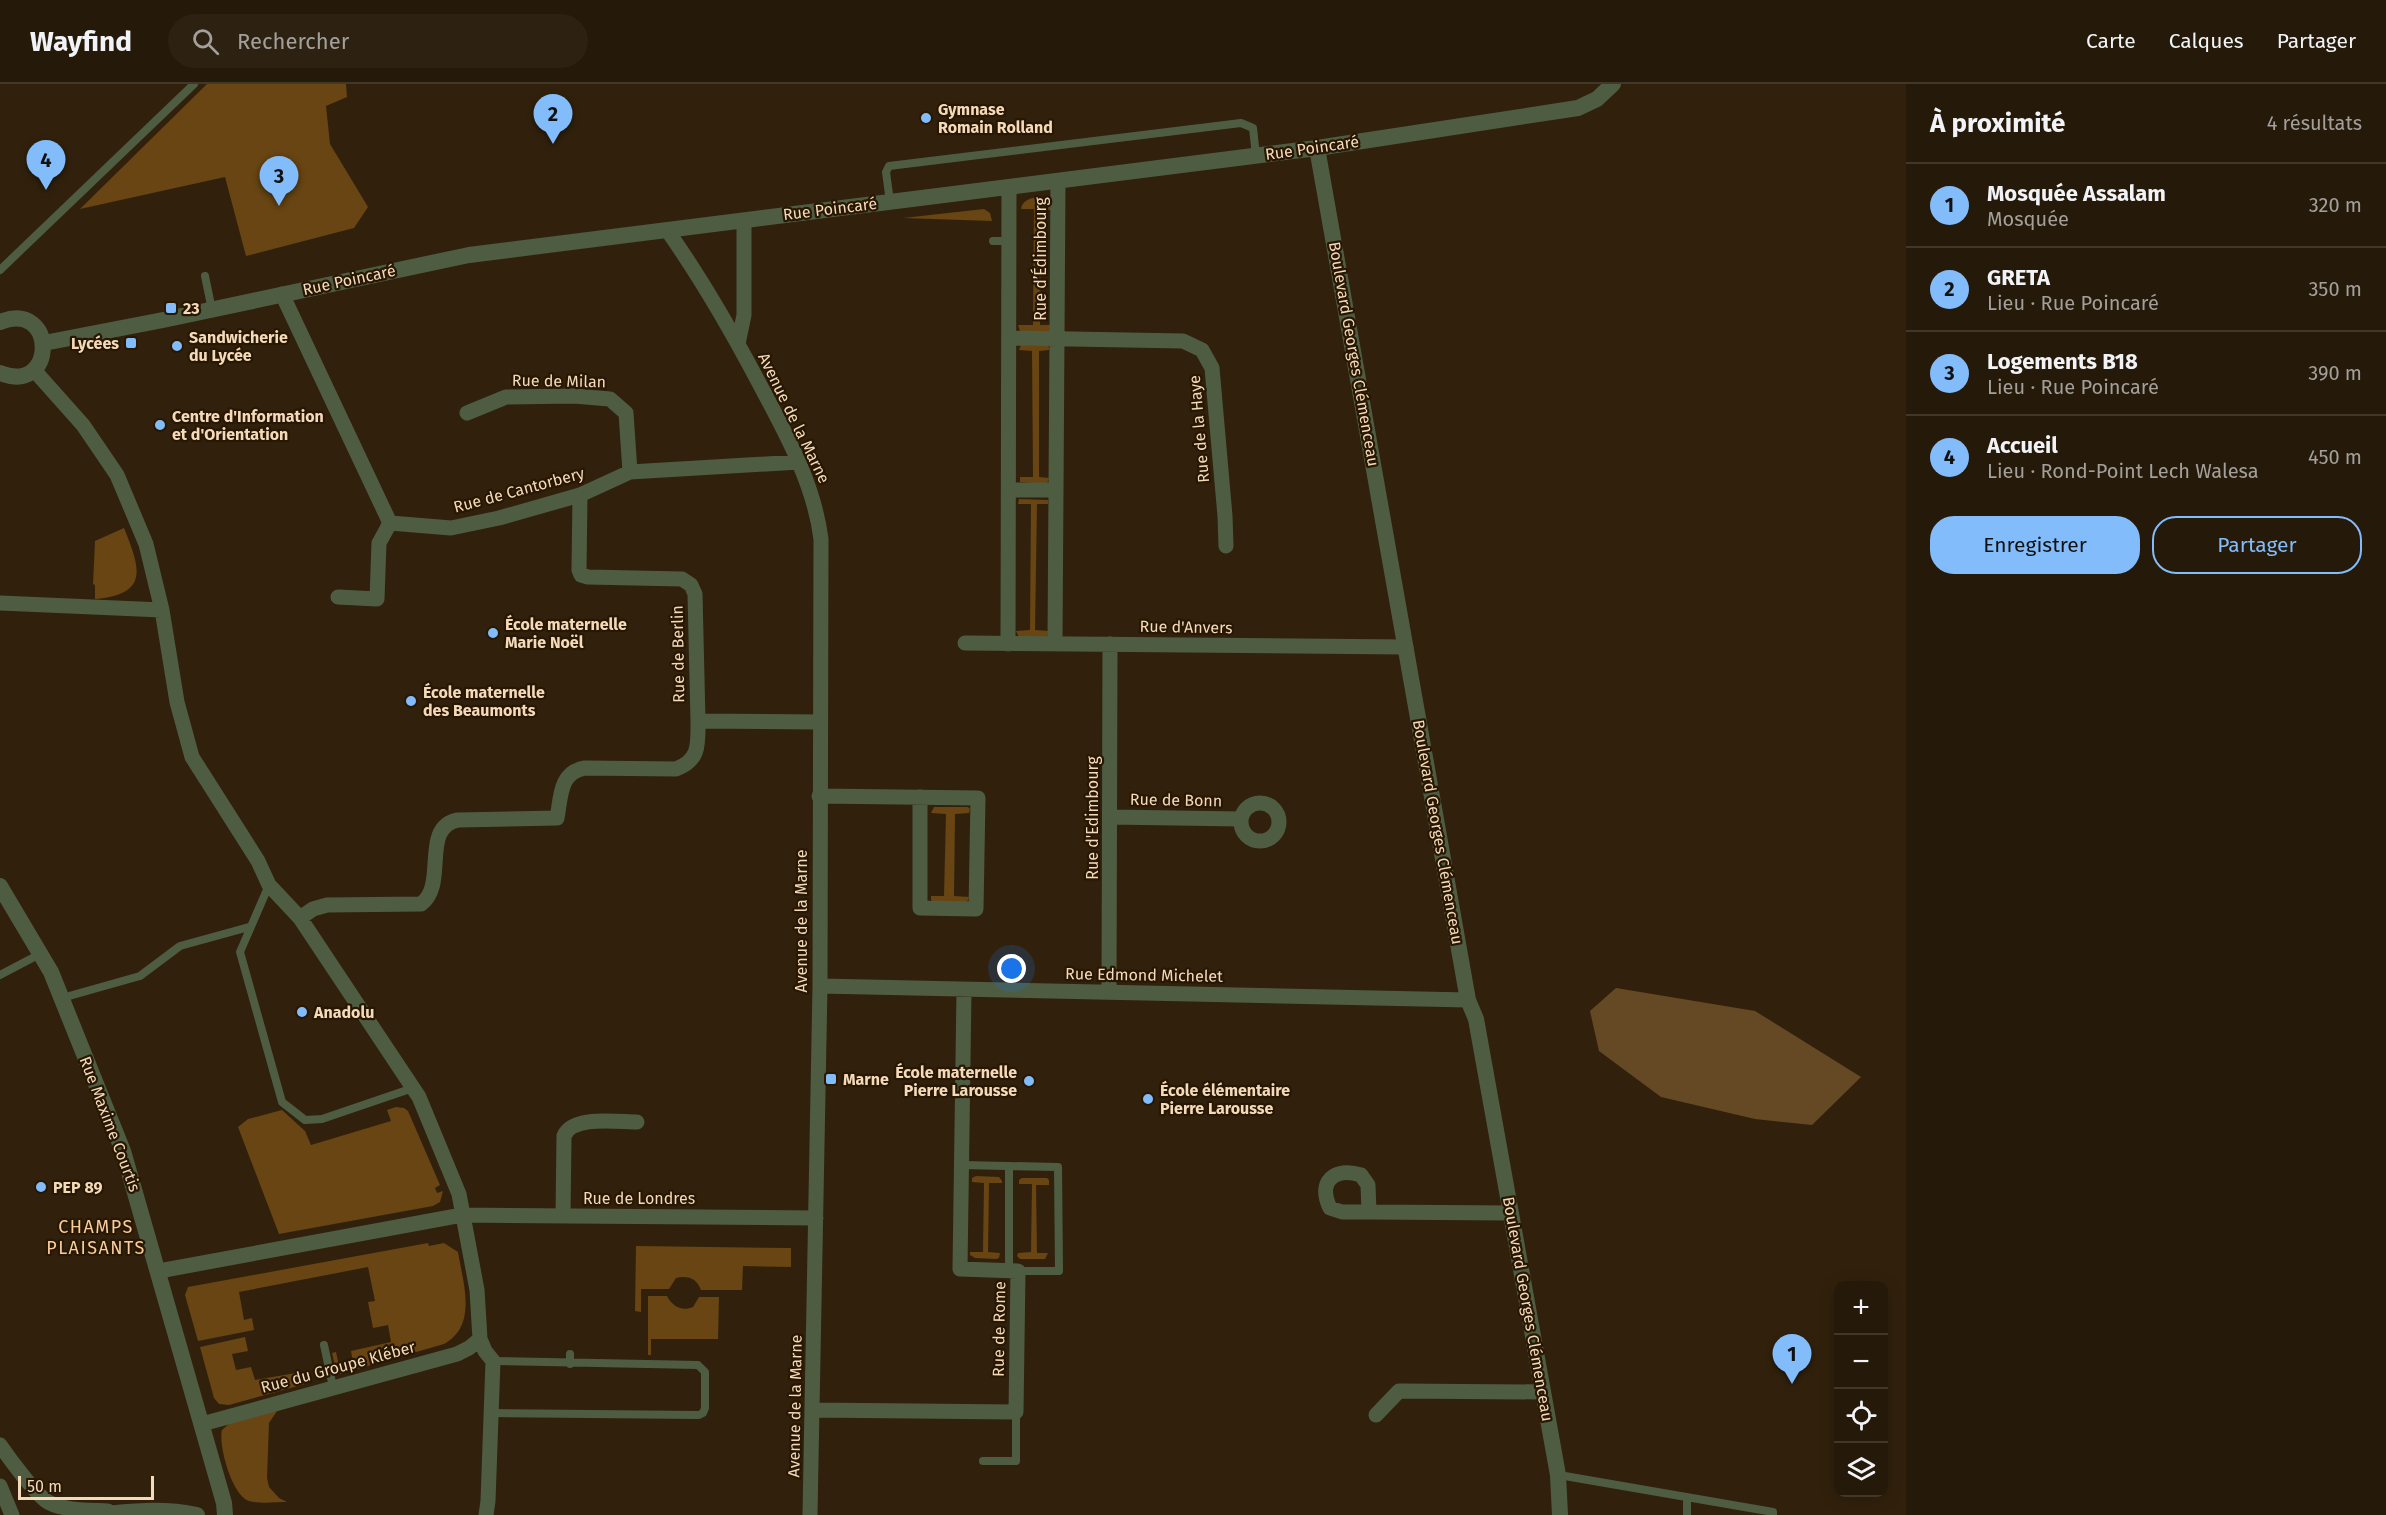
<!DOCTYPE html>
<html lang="fr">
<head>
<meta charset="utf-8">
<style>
  :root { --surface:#251909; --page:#2d2212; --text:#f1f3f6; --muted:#a3a09c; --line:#42382a; --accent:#83bcfb }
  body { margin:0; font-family:"Fira Sans",sans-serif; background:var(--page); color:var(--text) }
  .controls { position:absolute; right:18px; bottom:18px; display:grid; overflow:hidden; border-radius:12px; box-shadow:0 3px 15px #0003 }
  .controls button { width:54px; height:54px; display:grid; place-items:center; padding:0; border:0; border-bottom:2px solid var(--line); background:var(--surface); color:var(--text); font:30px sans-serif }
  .scale { position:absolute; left:18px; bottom:15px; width:136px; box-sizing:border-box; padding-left:6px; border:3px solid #f5daba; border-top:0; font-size:16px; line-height:21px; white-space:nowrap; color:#f5daba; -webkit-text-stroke:4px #271703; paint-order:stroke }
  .you { position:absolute; left:1012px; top:885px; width:21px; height:21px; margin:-15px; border:4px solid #fff; border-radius:50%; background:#1a73e8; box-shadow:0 0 0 9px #1a73e833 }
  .badge { display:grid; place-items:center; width:39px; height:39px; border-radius:50%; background:var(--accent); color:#111; font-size:20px; font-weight:700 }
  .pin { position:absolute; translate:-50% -50px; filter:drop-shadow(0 2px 3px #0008) }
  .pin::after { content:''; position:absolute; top:32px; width:21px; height:18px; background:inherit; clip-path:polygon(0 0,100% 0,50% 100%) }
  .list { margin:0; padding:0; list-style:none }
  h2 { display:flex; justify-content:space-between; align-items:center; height:78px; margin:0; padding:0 24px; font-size:26px }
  h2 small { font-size:20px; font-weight:400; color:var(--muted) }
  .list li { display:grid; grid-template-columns:39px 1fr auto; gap:18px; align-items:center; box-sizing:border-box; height:84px; padding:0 24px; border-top:2px solid var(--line) }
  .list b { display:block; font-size:22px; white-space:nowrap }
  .list p { margin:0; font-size:20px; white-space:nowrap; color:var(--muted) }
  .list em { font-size:20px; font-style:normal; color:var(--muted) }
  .actions { display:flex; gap:12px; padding:18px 24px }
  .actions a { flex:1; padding:14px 0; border:2px solid var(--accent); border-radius:24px; text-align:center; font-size:21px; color:var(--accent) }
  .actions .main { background:var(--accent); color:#111 }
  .icon { flex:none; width:33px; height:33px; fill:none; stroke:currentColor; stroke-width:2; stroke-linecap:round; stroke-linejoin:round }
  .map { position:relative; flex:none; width:1906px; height:1431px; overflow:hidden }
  header { display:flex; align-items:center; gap:36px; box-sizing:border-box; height:84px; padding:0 30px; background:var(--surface); border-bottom:2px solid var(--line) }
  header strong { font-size:28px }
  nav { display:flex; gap:33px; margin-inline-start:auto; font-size:21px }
  .search { width:420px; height:54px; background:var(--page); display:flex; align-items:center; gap:15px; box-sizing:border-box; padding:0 21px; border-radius:33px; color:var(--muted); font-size:22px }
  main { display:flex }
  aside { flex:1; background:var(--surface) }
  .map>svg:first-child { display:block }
  .green { fill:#684512 }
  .forest { fill:#654924 }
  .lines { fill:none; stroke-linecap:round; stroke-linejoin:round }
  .service { stroke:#4e5d42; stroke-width:8 }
  .minor { stroke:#4e5d42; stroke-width:15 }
  .tertiary { stroke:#4e5d42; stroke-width:16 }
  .poi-dot { fill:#83bcfb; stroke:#271703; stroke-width:2 }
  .labels { text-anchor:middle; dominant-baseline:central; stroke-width:4.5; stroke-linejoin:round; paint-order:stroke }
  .poi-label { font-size:16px; font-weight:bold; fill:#f5daba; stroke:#271703; text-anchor:start }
  .street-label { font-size:16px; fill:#f5daba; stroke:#271703 }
  .neighbourhood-label { font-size:18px; letter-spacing:1.5px; fill:#f9ce9a; stroke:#271703 }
</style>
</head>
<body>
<header>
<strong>Wayfind</strong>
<div class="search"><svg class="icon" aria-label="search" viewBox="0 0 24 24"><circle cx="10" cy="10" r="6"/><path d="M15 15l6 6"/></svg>Rechercher</div>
<nav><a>Carte</a><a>Calques</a><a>Partager</a></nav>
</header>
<main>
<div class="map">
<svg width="1906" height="1431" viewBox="0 0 1906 1431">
  <rect width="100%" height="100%" fill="#31210c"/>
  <path class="green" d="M 207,0 L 346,0 L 347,13 L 326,22 L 330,60 L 368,123 L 354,144 L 246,172 L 225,93 L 80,125 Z
    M 1036,113 C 1045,114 1050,116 1052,126 L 1041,126 L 1040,241 L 1051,241 L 1050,247 L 1020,247 L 1018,241 L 1033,241 L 1034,125 L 1021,125 C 1022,117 1029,115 1036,113 Z
    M 984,125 L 990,129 L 992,137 L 903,134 Z
    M 1021,261 L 1048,262 L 1049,263 L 1049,266 L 1039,267 L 1039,393 L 1049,394 L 1047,400 L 1020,398 L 1020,393 L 1033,393 L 1032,267 L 1019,266 Z
    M 1019,415 L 1048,416 L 1048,420 L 1037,420 L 1035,546 L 1049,547 L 1047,553 L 1019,553 L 1016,547 L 1030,546 L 1031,420 L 1018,420 Z
    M 124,444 C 140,484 150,510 95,515 L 95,501 L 93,500 L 95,457 Z
    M 934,723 L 968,723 L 970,725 L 969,729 L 955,730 L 954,812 L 969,813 L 967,818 L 934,818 L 931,816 L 931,812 L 944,812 L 946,730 L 931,729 Z
    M 396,1023 L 404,1024 L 408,1027 L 440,1101 L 435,1104 L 437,1109 L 443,1107 L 440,1118 L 433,1122 L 279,1150 L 238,1043 L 248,1035 L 282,1026 L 305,1047 L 311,1061 L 391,1037 L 387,1026 Z
    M 976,1092 L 999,1093 L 1002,1097 L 1002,1099 L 989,1099 L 988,1168 L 1000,1169 L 999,1174 L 996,1175 L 975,1174 L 970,1171 L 970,1168 L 983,1168 L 984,1099 L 972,1098 L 972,1094 Z
    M 1022,1094 L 1047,1094 L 1049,1096 L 1049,1101 L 1036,1101 L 1037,1169 L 1048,1169 L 1045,1175 L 1020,1175 L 1017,1172 L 1018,1169 L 1031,1168 L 1032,1100 L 1019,1100 L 1019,1096 Z
    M 428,1159 L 429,1162 L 444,1159 L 458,1168 C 463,1199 478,1241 444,1260 L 340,1290 L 339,1286 L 336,1286 L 332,1269 L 336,1268 L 339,1282 L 353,1279 L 351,1267 L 391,1258 L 388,1241 L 373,1244 L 368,1218 L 375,1217 L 368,1183 L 239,1208 L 244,1236 L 252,1234 L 254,1246 L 198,1257 L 185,1211 L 188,1203 Z
    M 636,1162 L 791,1164 L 791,1183 L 743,1182 L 742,1206 L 701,1206 C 697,1194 687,1191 676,1194 L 669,1205 L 641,1205 L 641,1228 L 635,1227 Z
    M 648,1212 L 667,1212 C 672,1222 682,1228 693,1223 L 699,1213 L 719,1213 L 718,1255 L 651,1255 L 651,1271 L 648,1271 Z
    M 245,1253 L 248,1267 L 232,1270 L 236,1286 L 251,1283 L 255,1296 L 296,1289 L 298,1297 L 305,1300 L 229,1321 L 219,1320 L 214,1314 L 200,1263 Z
    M 279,1324 L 269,1339 L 267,1394 L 269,1403 L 279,1414 L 287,1418 C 275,1418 260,1420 249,1417 C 232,1412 218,1361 222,1346 L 231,1338 Z"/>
  <path class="forest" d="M 1616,904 L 1755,927 L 1861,993 L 1812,1041 L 1755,1035 L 1661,1013 L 1599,967 L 1590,927 Z"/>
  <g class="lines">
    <path class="service" d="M 890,118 L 886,88 L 889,82 L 1241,39 L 1253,44 L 1256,72
      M 993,157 L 1009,157
      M 0,186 L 194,0
      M 205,192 L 212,226
      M 269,801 L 240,868 L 282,1018 L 305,1036 L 322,1035 L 413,1004
      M 0,891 L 40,870
      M 62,914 L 140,892 L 180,862 L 249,843
      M 962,1081 L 1058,1083 L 1059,1187 L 1018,1187
      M 1009,1186 L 1009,1082
      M 324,1261 L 333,1303
      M 570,1280 L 570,1270
      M 491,1329 L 699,1331 L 703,1329 L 705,1324 L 705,1288 L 698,1281 L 493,1277
      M 983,1377 L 1016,1377 L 1016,1328
      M 1559,1391 L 1773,1428 L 1773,1431
      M 1687,1431 L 1687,1413"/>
    <path class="minor" d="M 667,146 C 701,194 731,246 759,299 C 785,348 814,399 821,455 L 820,902 L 810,1431
      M 282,210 L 390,439 L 451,444 L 499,434 L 580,411 L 630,388 L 799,378
      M 1009,254 L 1183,257 L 1202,266 L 1212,284 L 1225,432 L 1226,462
      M 738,260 L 744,231 L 744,137
      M 34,286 L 83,341 L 117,391 L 146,460 L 162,526 L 177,618 L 192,673 L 258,777 L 269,801 L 300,834 L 419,1013 L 459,1110 L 477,1206 L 480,1255 L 485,1267 L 493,1277 L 488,1417 L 486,1431
      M 467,329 L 506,313 L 574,312 L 610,315 L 626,329 L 630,388
      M 1010,406 L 1056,406
      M 580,411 L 579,486 L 581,491 L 588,493 L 682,495 L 691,501 L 695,510 L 698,637 L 820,638
      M 338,513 L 377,515 L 379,459 L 390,439 L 388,442
      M 0,519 L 162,526
      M 965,559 L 1406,563
      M 1008,560 L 1009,103
      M 1055,560 L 1058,97
      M 819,712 L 978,714 L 976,825 L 920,824 L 920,713
      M1241 738a19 19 0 1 1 38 0a19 19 0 1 1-38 0Z
      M 1110,733 L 1241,735
      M 300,834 L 313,825 L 327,821 L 421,820 C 448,801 420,743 458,736 L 557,734 C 561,714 559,688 585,684 L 676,685 C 700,676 698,660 698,637
      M 820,902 L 1468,916
      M 1109,908 L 1110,560
      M 1369,1128 L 1342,1128 L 1330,1124 C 1317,1097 1335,1083 1361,1091 L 1368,1101 L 1369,1128 L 1510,1129
      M 563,1132 L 564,1052 C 572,1031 618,1038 637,1038
      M 159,1187 L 462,1131 L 816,1134
      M 812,1326 L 1016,1328 L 1018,1187 L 960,1185 L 964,906
      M 1376,1331 L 1399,1307 L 1543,1308
      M 202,1340 L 457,1270 L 469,1264 L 480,1255
      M 0,1361 C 9,1374 36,1411 48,1418 C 65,1427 89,1426 108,1427
      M 0,1402 L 12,1431"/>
    <path class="tertiary" d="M 1317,64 L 1468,916 L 1476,935 L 1558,1391 L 1560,1431
      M 0,238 C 57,215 57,312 0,289
      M 44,259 L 163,236 L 469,171 L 1317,64 L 1578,24 L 1597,15 L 1613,0
      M 0,802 L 51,888 L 123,1067 L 224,1419 L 225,1431
      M 96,1431 C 129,1427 164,1424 197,1431"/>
  </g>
  <g class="poi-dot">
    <circle cx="926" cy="34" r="6"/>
    <rect x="165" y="218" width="12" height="12" rx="3"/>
    <rect x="125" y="253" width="12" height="12" rx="3"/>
    <circle cx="177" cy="262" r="6"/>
    <circle cx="160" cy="341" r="6"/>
    <circle cx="493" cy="549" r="6"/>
    <circle cx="411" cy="617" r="6"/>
    <circle cx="302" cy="928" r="6"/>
    <rect x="825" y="989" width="12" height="12" rx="3"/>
    <circle cx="1029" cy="997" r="6"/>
    <circle cx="1148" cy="1015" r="6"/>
    <circle cx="41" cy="1103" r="6"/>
  </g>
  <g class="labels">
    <g class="poi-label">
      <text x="938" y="25">Gymnase<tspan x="938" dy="18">Romain Rolland</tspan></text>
      <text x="183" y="224">23</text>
      <text x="189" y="253">Sandwicherie<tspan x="189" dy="18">du Lycée</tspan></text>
      <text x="119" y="259" text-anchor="end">Lycées</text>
      <text x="172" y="332">Centre d'Information<tspan x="172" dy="18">et d'Orientation</tspan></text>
      <text x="505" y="540">École maternelle<tspan x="505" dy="18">Marie Noël</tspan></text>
      <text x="423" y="608">École maternelle<tspan x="423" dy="18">des Beaumonts</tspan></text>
      <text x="314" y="928">Anadolu</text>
      <text x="1017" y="988" text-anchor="end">École maternelle<tspan x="1017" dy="18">Pierre Larousse</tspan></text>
      <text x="843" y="995">Marne</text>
      <text x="1160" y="1006">École élémentaire<tspan x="1160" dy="18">Pierre Larousse</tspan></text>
      <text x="53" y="1103">PEP 89</text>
    </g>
    <g class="street-label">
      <text transform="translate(1312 64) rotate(-8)">Rue Poincaré</text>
      <text transform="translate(830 125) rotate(-7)">Rue Poincaré</text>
      <text transform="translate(1040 175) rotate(-90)">Rue d’Édimbourg</text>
      <text transform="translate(349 196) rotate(-12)">Rue Poincaré</text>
      <text transform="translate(1354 270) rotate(80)">Boulevard Georges Clémenceau</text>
      <text transform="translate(559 297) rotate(1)">Rue de Milan</text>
      <text transform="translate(794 334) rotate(64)">Avenue de la Marne</text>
      <text transform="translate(1199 345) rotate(-95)">Rue de la Haye</text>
      <text transform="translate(519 406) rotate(-15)">Rue de Cantorbery</text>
      <text transform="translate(1186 543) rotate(1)">Rue d'Anvers</text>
      <text transform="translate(678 570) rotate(-91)">Rue de Berlin</text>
      <text transform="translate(1176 716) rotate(1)">Rue de Bonn</text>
      <text transform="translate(1092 734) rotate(-90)">Rue d'Edimbourg</text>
      <text transform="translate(1438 748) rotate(80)">Boulevard Georges Clémenceau</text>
      <text transform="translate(801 837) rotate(-90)">Avenue de la Marne</text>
      <text transform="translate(1144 891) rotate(1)">Rue Edmond Michelet</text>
      <text transform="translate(110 1040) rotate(69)">Rue Maxime Courtis</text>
      <text x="639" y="1114">Rue de Londres</text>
      <text transform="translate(1528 1225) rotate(80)">Boulevard Georges Clémenceau</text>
      <text transform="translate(999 1245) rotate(-89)">Rue de Rome</text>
      <text transform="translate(338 1283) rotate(-15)">Rue du Groupe Kléber</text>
      <text transform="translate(795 1322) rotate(-89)">Avenue de la Marne</text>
    </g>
    <g class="neighbourhood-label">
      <text x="96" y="1143">CHAMPS<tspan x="96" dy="21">PLAISANTS</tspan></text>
    </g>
  </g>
</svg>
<div class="controls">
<button>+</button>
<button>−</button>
<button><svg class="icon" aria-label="locate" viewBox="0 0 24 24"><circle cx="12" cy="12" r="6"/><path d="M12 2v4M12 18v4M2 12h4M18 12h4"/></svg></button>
<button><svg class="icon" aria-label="layers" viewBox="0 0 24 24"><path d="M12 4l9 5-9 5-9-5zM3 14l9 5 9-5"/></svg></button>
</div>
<div class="scale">50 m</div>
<div class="you"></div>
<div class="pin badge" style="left:1792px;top:1300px">1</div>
<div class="pin badge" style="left:553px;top:60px">2</div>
<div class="pin badge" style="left:279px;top:122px">3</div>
<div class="pin badge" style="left:46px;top:106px">4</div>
</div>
<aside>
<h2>À proximité<small>4 résultats</small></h2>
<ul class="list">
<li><span class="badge">1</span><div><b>Mosquée Assalam</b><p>Mosquée</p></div><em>320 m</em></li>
<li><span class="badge">2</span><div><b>GRETA</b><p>Lieu · Rue Poincaré</p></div><em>350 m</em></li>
<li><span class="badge">3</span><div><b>Logements B18</b><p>Lieu · Rue Poincaré</p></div><em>390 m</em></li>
<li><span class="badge">4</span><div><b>Accueil</b><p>Lieu · Rond-Point Lech Walesa</p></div><em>450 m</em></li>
</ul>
<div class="actions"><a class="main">Enregistrer</a><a>Partager</a></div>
</aside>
</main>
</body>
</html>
